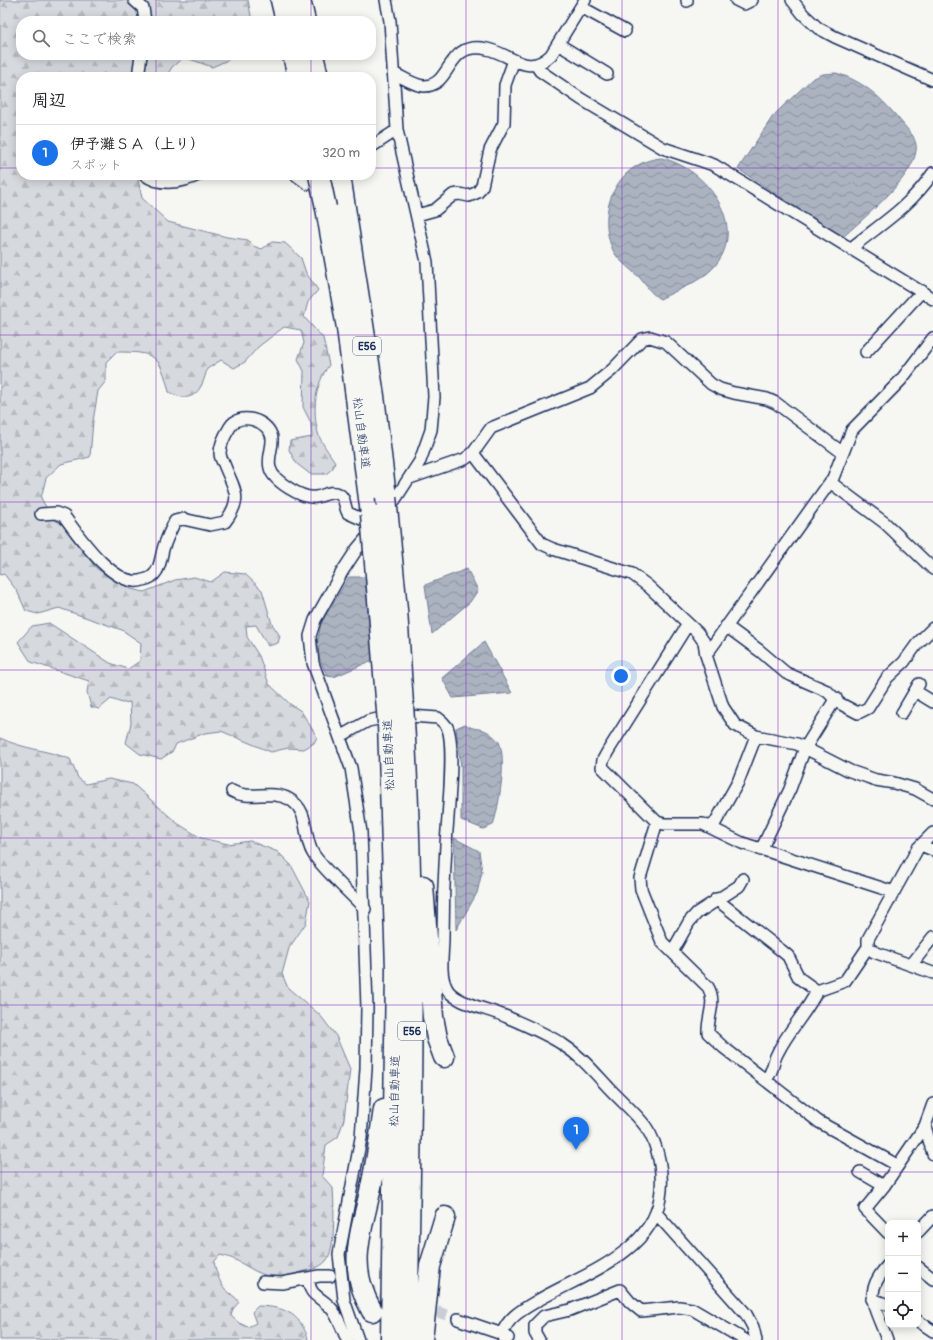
<!DOCTYPE html>
<html lang="ja">
<head>
<meta charset="utf-8">
<style>
  :root { --surface:#fff; --page:#f6f6f6; --text:#202124; --muted:#757577; --line:#e0e0e0; --accent:#1a73e8 }
  body { margin:0; font-family:Pangolin,"Klee One",sans-serif; background:var(--page); color:var(--text) }
  .controls { position:absolute; right:12px; bottom:12px; display:grid; overflow:hidden; border-radius:8px; box-shadow:0 2px 10px #0003 }
  .controls button { width:36px; height:36px; display:grid; place-items:center; padding:0; border:0; border-bottom:1px solid var(--line); background:var(--surface); color:var(--text); font:20px sans-serif }
  .you { position:absolute; left:621px; top:676px; width:14px; height:14px; margin:-10px; border:3px solid #fff; border-radius:50%; background:#1a73e8; box-shadow:0 0 0 6px #1a73e833 }
  .badge { display:grid; place-items:center; width:26px; height:26px; border-radius:50%; background:var(--accent); color:#fff; font-size:13px; font-weight:700 }
  .pin { position:absolute; translate:-50% -33px; filter:drop-shadow(0 1px 2px #0008) }
  .pin::after { content:''; position:absolute; top:21px; width:14px; height:12px; background:inherit; clip-path:polygon(0 0,100% 0,50% 100%) }
  .list { margin:0; padding:0; list-style:none }
  h2 { display:flex; justify-content:space-between; align-items:center; height:52px; margin:0; padding:0 16px; font-size:17px }
  h2 small { font-size:13px; font-weight:400; color:var(--muted) }
  .list li { display:grid; grid-template-columns:26px 1fr auto; gap:12px; align-items:center; box-sizing:border-box; height:56px; padding:0 16px; border-top:1px solid var(--line) }
  .list b { display:block; font-size:15px; white-space:nowrap }
  .list p { margin:0; font-size:13px; white-space:nowrap; color:var(--muted) }
  .list em { font-size:13px; font-style:normal; color:var(--muted) }
  .icon { flex:none; width:22px; height:22px; fill:none; stroke:currentColor; stroke-width:2; stroke-linecap:round; stroke-linejoin:round }
  .map { position:relative; flex:none; width:933px; height:1340px; overflow:hidden }
  .search { position:absolute; background:var(--surface); box-shadow:0 2px 10px #0003; left:16px; top:16px; width:360px; height:44px; display:flex; align-items:center; gap:10px; box-sizing:border-box; padding:0 14px; border-radius:16px; color:var(--muted); font-size:15px }
  .panel { position:absolute; background:var(--surface); box-shadow:0 2px 10px #0003; left:16px; top:72px; width:360px; height:108px; border-radius:16px }
  .map>svg:first-child { display:block }
  .forest { fill:url(#forest-firs); stroke:#78849e }
  .water { fill:url(#water-waves); stroke:#717e99 }
  .lines { fill:none; stroke-linecap:round; stroke-linejoin:round }
  .street-tunnel { stroke:#caced4; stroke-width:11; stroke-dasharray:11 5.5; stroke-linecap:butt }
  .street-casing { stroke:#1b2f5e; stroke-width:14 }
  .highway-casing { stroke:#1b2f5e; stroke-width:23 }
  .street { stroke:#f6f6f2; stroke-width:11 }
  .highway { stroke:#f6f6f2; stroke-width:20 }
  .highway-bridge-casing { stroke:#1b2f5e; stroke-width:23; stroke-linecap:butt }
  .highway-bridge { stroke:#f6f6f2; stroke-width:20 }
  .grid { fill:none; stroke:#7b2cbf; stroke-width:1; stroke-opacity:0.55 }
  .labels { text-anchor:middle; dominant-baseline:central; stroke-width:4; stroke-linejoin:round; paint-order:stroke }
  .shield { fill:#f6f6f2; stroke:#5d6b8a; stroke-width:1 }
  .shield-label { font-size:11px; font-weight:bold; fill:#1b2f5e }
  .street-label { font-size:12px; fill:#1b2f5e; stroke:#f6f6f2 }
</style>
</head>
<body>
<div class="map">
<svg width="933" height="1340" viewBox="0 0 933 1340">
  <defs>
    <pattern id="forest-firs" width="22" height="20" patternUnits="userSpaceOnUse"><rect width="22" height="20" fill="#d6d9dd"/><path d="M5 1l3.5 6h-7zM16 11l3.5 6h-7z" fill="#b7bbc0"/></pattern>
    <pattern id="water-waves" width="16" height="10" patternUnits="userSpaceOnUse"><rect width="16" height="10" fill="#abb2c0"/><path d="M0 5q4-4 8 0t8 0" fill="none" stroke="#8a919f"/></pattern>
  </defs>
  <rect width="100%" height="100%" fill="#f6f6f2"/>
  <filter id="ink" filterUnits="userSpaceOnUse"><feTurbulence type="fractalNoise" baseFrequency=".025" numOctaves="2"/><feDisplacementMap in="SourceGraphic" scale="8" xChannelSelector="R" yChannelSelector="G"/><feConvolveMatrix kernelMatrix="1 2 1 2 8 2 1 2 1" color-interpolation-filters="sRGB"/></filter>
  <g filter="url(#ink)">
    <path class="forest" d="M 0,0 L 248,0 L 252,21 L 21,21 L 21,55 L 239,55 L 212,67 L 184,57 L 172,67 L 166,77 L 21,77 L 21,175 L 137,175 L 142,198 L 168,222 L 227,237 L 248,240 L 253,246 L 262,249 L 272,242 L 285,243 L 301,258 L 306,273 L 318,290 L 308,302 L 304,317 L 323,338 L 329,365 C 315,385 312,409 318,433 C 320,441 330,454 335,462 L 333,468 L 326,474 L 310,474 L 297,464 L 289,450 L 290,441 L 312,437 L 311,423 L 303,407 L 304,371 L 298,359 L 304,343 L 301,330 L 284,327 L 258,347 L 245,362 L 234,368 L 221,360 L 207,369 C 202,390 193,406 169,392 C 160,354 154,352 116,352 L 106,362 L 106,381 L 98,391 L 93,421 L 90,457 L 61,464 L 46,478 L 41,498 L 52,518 L 66,527 L 96,568 L 110,578 L 131,589 L 144,592 L 175,580 L 194,577 L 211,582 L 225,572 L 245,574 L 262,590 L 272,624 L 280,636 L 278,643 L 268,646 L 256,625 L 246,626 L 247,637 L 259,656 L 269,684 L 290,704 L 301,711 L 317,737 L 314,743 L 304,749 L 288,748 L 271,752 L 221,731 L 205,733 L 176,744 L 173,751 L 161,759 L 140,754 L 126,743 L 131,723 L 130,702 L 122,703 L 111,699 L 99,709 L 91,707 L 87,692 L 89,681 L 31,662 L 18,642 L 32,626 L 49,623 L 110,663 L 128,669 L 140,661 L 141,643 L 122,630 L 59,608 L 38,614 L 26,611 L 17,591 L 4,574 L 0,575 Z
      M 0,738 C 23,749 47,750 70,759 L 78,778 L 86,784 L 109,779 L 133,784 L 177,823 L 201,838 L 228,844 L 250,841 L 278,852 L 291,865 L 310,901 L 306,923 L 289,948 L 282,974 L 288,988 L 320,1015 L 336,1036 L 350,1069 L 344,1119 L 338,1137 L 326,1145 L 322,1176 L 333,1188 C 334,1203 336,1250 326,1261 C 319,1269 308,1270 298,1273 C 290,1275 276,1278 268,1276 C 249,1271 239,1258 220,1255 L 214,1262 C 216,1271 219,1282 225,1289 C 230,1294 235,1296 239,1302 L 233,1309 L 231,1316 L 239,1323 L 248,1327 L 256,1323 L 252,1312 L 258,1306 C 285,1307 299,1313 308,1338 L 307,1340 L 0,1340 Z"/>
    <path class="water" d="M 836,73 C 871,83 890,108 913,136 C 915,141 917,145 916,151 C 912,180 862,219 841,239 L 834,232 L 801,211 L 738,169 L 773,116 L 781,108 L 812,79 L 823,74 Z
      M 661,158 C 706,167 751,227 713,268 C 700,282 677,290 660,299 C 650,293 646,285 639,277 C 630,269 616,259 612,248 C 596,209 618,162 661,158 Z
      M 467,569 L 478,590 L 470,602 L 432,634 L 425,585 Z
      M 349,577 L 366,577 L 373,660 L 334,677 L 327,676 L 316,650 L 321,623 Z
      M 484,642 L 512,693 L 453,698 L 442,678 Z
      M 465,724 C 474,731 480,727 488,732 C 491,734 497,739 499,742 C 507,759 499,807 493,825 L 483,829 L 461,820 L 461,767 L 456,728 Z
      M 454,838 L 479,851 L 482,872 L 477,893 L 456,930 Z"/>
    <g class="lines">
      <path class="street-tunnel" d="M 333,1277 L 395,1298
        M 421,1306 L 458,1319"/>
      <defs>
        <path id="street" d="M 134,0 L 143,8 L 145,21
          M 386,0 L 390,21 L 397,130 L 427,262 L 434,397 L 431,430 L 420,461 L 387,512
          M 736,0 L 744,4 L 752,0
          M 792,0 L 803,14 L 818,28 L 835,37 L 933,80
          M 687,1 L 687,0
          M 581,7 L 625,31
          M 558,44 L 607,74
          M 536,65 L 540,71 L 581,99 L 663,148 L 714,165 L 933,299
          M 393,73 C 402,77 415,86 424,86 C 453,86 445,40 487,49 C 512,54 527,78 551,55 L 585,0
          M 138,77 L 141,55
          M 371,147 L 397,130
          M 145,175 C 159,186 182,183 198,175
          M 296,175 L 308,184 L 323,177
          M 417,215 L 435,210 L 453,195 L 459,194 L 469,196 L 478,192 L 482,186 L 490,150 L 504,123 L 505,85 L 514,60
          M 852,250 L 855,245 C 884,222 911,205 933,173
          M 866,352 L 922,291
          M 473,453 L 542,544 L 553,549 L 632,574 L 648,586 L 697,632 L 704,642 L 706,655 L 723,707 L 735,725 L 756,736 L 797,744 L 850,771 L 876,780 L 894,783 L 915,789 L 933,799
          M 410,478 L 465,459 L 473,453 L 491,428 L 590,388 L 612,370 L 642,339 L 650,337 L 666,342 L 711,384 L 720,389 L 734,393 L 767,399 L 776,403 L 843,453
          M 830,482 L 885,523 L 933,569
          M 41,514 L 56,513 L 64,516 C 78,535 115,590 143,580 C 148,579 153,577 156,572 C 161,565 161,555 164,546 C 167,538 171,529 175,521 L 183,519 L 210,525 L 225,522 C 244,497 234,490 224,464 C 222,461 220,456 220,453 C 220,444 225,435 230,427 C 239,411 269,420 272,438 C 273,448 267,458 270,468 C 273,481 302,499 316,497 C 323,496 332,490 339,494 C 346,498 344,507 348,513 L 375,525
          M 688,624 L 608,751 L 603,760 L 602,767 L 657,822 L 664,824 L 703,824 L 742,843 L 894,892
          M 726,626 L 760,651 L 786,673 L 827,691 L 839,703 L 858,713 L 868,708 L 887,678 L 904,662 L 917,644 L 933,628
          M 706,655 L 833,478 L 852,430 L 901,380 L 933,338
          M 915,691 L 933,702
          M 902,713 L 919,684
          M 341,736 L 368,721 L 397,715 L 438,718 C 441,720 445,724 447,727 C 456,744 447,822 446,845 C 444,876 443,907 443,938 C 443,953 439,973 446,987 C 453,1004 491,1009 507,1017 C 525,1025 545,1033 562,1044 C 581,1056 594,1072 609,1088 C 621,1101 636,1113 646,1127 C 659,1146 664,1175 660,1198 C 651,1254 579,1276 537,1301 C 522,1310 508,1317 502,1334 L 504,1340
          M 232,791 C 249,801 271,789 289,799 C 311,811 302,838 314,855 C 326,872 350,893 365,909
          M 657,822 L 640,878 L 641,889 L 662,942 L 708,987 C 717,1002 707,1017 708,1033 L 723,1047 L 819,1122 L 897,1165
          M 711,826 L 715,823 L 738,782 L 756,736
          M 933,833 L 918,848 L 912,859 L 868,939 L 868,947 L 874,952 L 933,973
          M 921,845 L 933,850
          M 761,850 L 790,789 L 805,748 L 836,698
          M 716,899 L 782,951 L 788,956 L 799,978 L 817,991
          M 672,952 L 689,922 L 697,913 L 739,886 L 743,879
          M 912,964 L 933,937
          M 766,1080 C 775,1068 772,1062 778,1052 C 789,1030 806,1013 817,991 L 845,981 L 868,947
          M 933,1104 L 925,1126 L 933,1154
          M 860,1172 L 884,1186
          M 656,1213 L 746,1314 L 753,1327 L 756,1340
          M 918,1232 L 933,1216
          M 888,1233 L 865,1209 L 884,1186 L 925,1126
          M 918,1267 L 933,1279
          M 309,1279 C 308,1298 325,1297 334,1312 C 339,1320 343,1330 347,1340
          M 263,1282 L 282,1283 L 319,1276 L 330,1276
          M 872,1299 L 888,1305
          M 458,1319 L 502,1334 L 508,1338
          M 918,1321 L 933,1331
          M 358,1340 L 344,1300 L 339,1254 L 361,1138 L 366,1069 L 367,1008 L 361,832 L 351,768 L 313,663 L 310,636 L 315,620 L 342,572 L 357,549 L 373,530
          M 539,1340 L 535,1333 L 535,1325 L 544,1316 L 570,1310 L 620,1290 L 630,1302 L 641,1311 L 679,1307 L 692,1309 L 745,1340
          M 887,1340 C 876,1307 861,1295 888,1265"/>
        <path id="highway" d="M 281,0 L 286,21
          M 300,0 L 305,21
          M 293,55 L 298,77
          M 313,55 L 318,77
          M 340,175 L 374,396 L 386,497
          M 326,208 L 347,328 L 371,514
          M 404,721 C 416,927 411,1134 407,1340
          M 388,723 L 396,969 L 391,1340
          M 423,886 L 433,1017 L 437,1038 L 444,1057
          M 372,1311 C 346,1265 361,1235 371,1187 C 377,1161 380,1135 384,1109
          M 422,1340 L 430,1266 L 445,1217"/>
      </defs>
      <use href="#street" class="street-casing"/>
      <use href="#highway" class="highway-casing"/>
      <use href="#street" class="street"/>
      <use href="#highway" class="highway"/>
      <defs>
        <path id="highway-bridge" d="M 319,175 L 326,208
          M 386,497 L 397,610 L 404,721
          M 371,514 L 388,723"/>
      </defs>
      <use href="#highway-bridge" class="highway-bridge-casing"/>
      <use href="#highway-bridge" class="highway-bridge"/>
    </g>
  </g>
  <path class="grid" d="M 156,0 L 156,21M 311,0 L 311,21M 466,0 L 466,1340M 622,0 L 622,1340M 778,0 L 778,1340M 156,55 L 156,77M 311,55 L 311,77M 0,168 L 21,168M 371,168 L 933,168M 156,175 L 156,1340M 311,175 L 311,1340M 0,335 L 933,335M 0,502 L 933,502M 0,670 L 933,670M 0,838 L 933,838M 0,1005 L 933,1005M 0,1172 L 933,1172"/>
  <g class="labels">
    <g class="shield">
      <rect x="353" y="337" width="28" height="18" rx="3"/>
      <rect x="398" y="1022" width="28" height="18" rx="3"/>
    </g>
    <g class="shield-label">
      <text x="367" y="346">E56</text>
      <text x="412" y="1031">E56</text>
    </g>
    <g class="street-label">
      <text transform="translate(361 433) rotate(83)">松山自動車道</text>
      <text transform="translate(389 755) rotate(-92)">松山自動車道</text>
      <text transform="translate(395 1091) rotate(-89)">松山自動車道</text>
    </g>
  </g>
</svg>
<div class="controls">
<button>+</button>
<button>−</button>
<button><svg class="icon" aria-label="locate" viewBox="0 0 24 24"><circle cx="12" cy="12" r="6"/><path d="M12 2v4M12 18v4M2 12h4M18 12h4"/></svg></button>
</div>
<div class="you"></div>
<div class="pin badge" style="left:576px;top:1150px">1</div>
<div class="search"><svg class="icon" aria-label="search" viewBox="0 0 24 24"><circle cx="10" cy="10" r="6"/><path d="M15 15l6 6"/></svg>ここで検索</div>
<section class="panel">
<h2>周辺<small></small></h2>
<ul class="list">
<li><span class="badge">1</span><div><b>伊予灘ＳＡ（上り）</b><p>スポット</p></div><em>320 m</em></li>
</ul>
</section>
</div>
</body>
</html>
